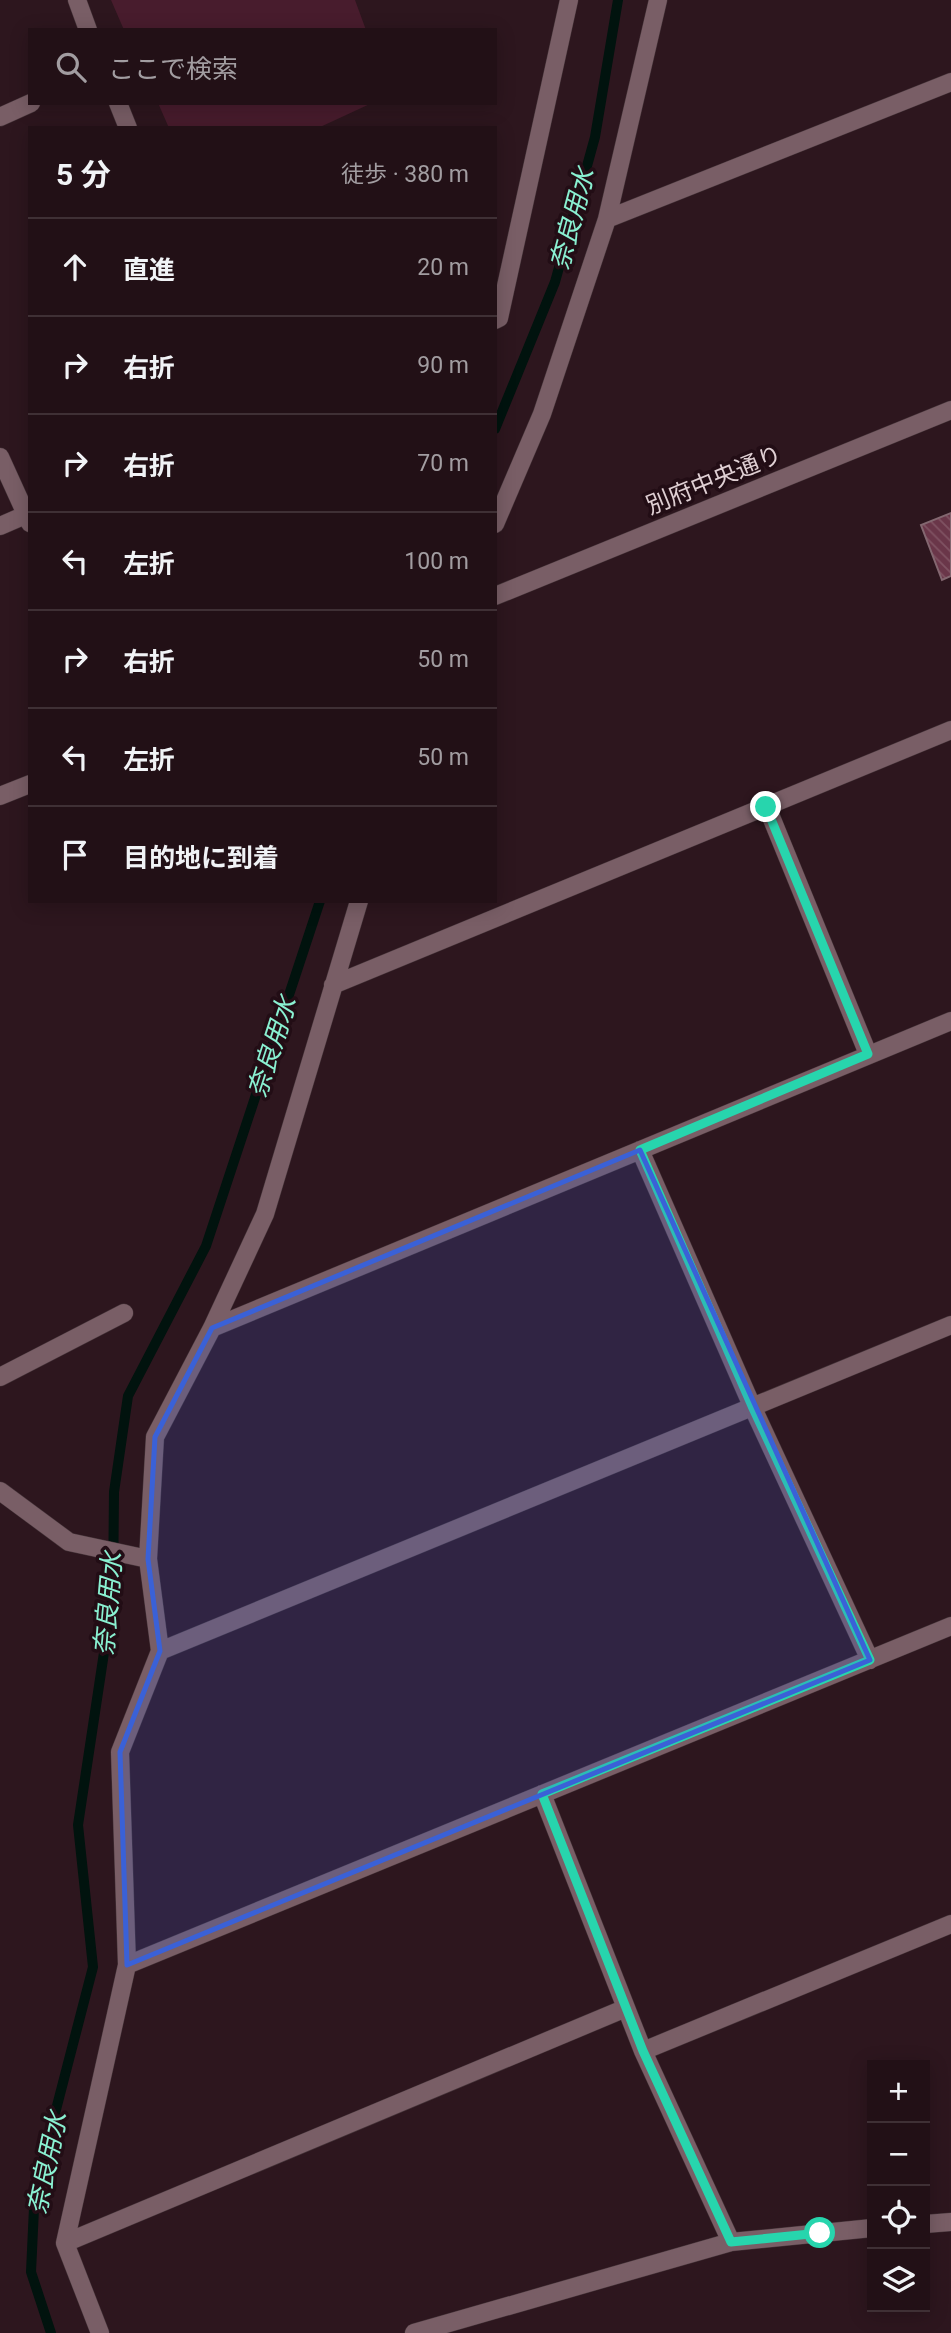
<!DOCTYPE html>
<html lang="ja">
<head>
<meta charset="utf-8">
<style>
  :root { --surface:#221016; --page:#2e1e23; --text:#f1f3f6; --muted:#a29da1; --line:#3f3035 }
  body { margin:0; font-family:Roboto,"Noto Sans JP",sans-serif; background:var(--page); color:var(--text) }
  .controls { position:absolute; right:21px; bottom:21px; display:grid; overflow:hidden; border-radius:0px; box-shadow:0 4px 18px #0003 }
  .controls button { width:63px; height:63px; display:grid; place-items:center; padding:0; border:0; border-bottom:2px solid var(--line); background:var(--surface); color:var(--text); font:35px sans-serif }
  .stop { position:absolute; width:21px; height:21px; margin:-16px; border:5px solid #27d5ad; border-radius:50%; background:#fff }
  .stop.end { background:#27d5ad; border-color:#fff; box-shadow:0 2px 7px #0008 }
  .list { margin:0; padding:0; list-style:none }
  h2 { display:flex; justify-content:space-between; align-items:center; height:91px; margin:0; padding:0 28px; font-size:30px }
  h2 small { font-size:23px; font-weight:400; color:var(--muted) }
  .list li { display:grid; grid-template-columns:46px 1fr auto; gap:21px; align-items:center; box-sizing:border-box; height:98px; padding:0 28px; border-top:2px solid var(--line) }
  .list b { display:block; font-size:26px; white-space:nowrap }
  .list em { font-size:23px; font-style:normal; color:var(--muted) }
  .icon { flex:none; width:38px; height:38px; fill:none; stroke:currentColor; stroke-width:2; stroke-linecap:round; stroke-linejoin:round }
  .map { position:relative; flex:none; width:951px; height:2333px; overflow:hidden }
  .search { position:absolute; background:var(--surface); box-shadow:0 4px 18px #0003; left:28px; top:28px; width:469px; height:77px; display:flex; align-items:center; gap:18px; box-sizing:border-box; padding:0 24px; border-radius:0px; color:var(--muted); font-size:26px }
  .panel { position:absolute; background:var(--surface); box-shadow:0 4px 18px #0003; left:28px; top:126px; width:469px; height:777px; border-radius:0px }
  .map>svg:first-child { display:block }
  .green { fill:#481c2d }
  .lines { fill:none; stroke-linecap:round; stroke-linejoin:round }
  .stream { stroke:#01130e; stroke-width:10 }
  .building { fill:url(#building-back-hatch); stroke:#836770; stroke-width:2 }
  .minor-casing { stroke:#453439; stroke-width:19 }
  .tertiary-casing { stroke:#453439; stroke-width:19 }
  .minor { stroke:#795e66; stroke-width:18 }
  .tertiary { stroke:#795e66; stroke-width:18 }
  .route { stroke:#27d5ad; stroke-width:9 }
  .marked { fill:#3a61d7; fill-opacity:0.2; stroke:#3a61d7; stroke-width:5; stroke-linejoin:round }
  .labels { text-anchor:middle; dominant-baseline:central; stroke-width:7; stroke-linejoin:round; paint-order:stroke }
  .street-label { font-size:24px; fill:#dfcfd3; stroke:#220d15 }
  .water-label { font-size:26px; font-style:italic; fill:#8af1d2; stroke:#220d15 }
</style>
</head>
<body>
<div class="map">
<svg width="951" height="2333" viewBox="0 0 951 2333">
  <defs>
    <pattern id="building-back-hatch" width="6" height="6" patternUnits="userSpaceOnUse" patternTransform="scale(1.75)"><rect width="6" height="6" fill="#6a3649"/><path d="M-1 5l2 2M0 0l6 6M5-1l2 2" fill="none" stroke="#7f5262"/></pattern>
  </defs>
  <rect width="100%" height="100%" fill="#2d161e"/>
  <path class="green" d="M 111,0 L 355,0 L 366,30 L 124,30 Z
    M 158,103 L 372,103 L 318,128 L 169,128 Z"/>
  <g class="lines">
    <path class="stream" d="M 495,429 L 555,282 L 595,137 L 618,0
      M 51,2333 L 31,2272 L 34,2208 L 45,2152 L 93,1967 L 78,1825 L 113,1593 L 114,1492 L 128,1396 L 206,1246 L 320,901"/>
  </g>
  <path class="building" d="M 951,513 L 951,576 L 942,580 L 921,525 Z"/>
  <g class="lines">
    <defs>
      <path id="minor" d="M 77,0 L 88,30
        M 118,103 L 128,128
        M 0,117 L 31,103
        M 607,219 L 951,82
        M 495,320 L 499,318 L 569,0
        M 0,457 L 30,523
        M 495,524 L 542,414 L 607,219 L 658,0
        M 0,526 L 30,513
        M 767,807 L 868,1054
        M 333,985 L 951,730
        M 640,1150 L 752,1406 L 870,1660
        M 212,1328 L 951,1021
        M 0,1377 L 124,1313
        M 0,1491 L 69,1542 L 148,1559
        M 160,1651 L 951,1325
        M 542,1794 L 643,2051 L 731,2242
        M 127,1965 L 951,1626
        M 643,2051 L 951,1924
        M 925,2224 L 951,2222
        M 65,2243 L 626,2008
        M 100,2333 L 65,2243 L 127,1965 L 120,1752 L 160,1651 L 148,1559 L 155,1437 L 212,1328 L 265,1214 L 359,901
        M 414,2333 L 731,2242 L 872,2228"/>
      <path id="tertiary" d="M 495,596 L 951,410
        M 0,796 L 30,784"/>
    </defs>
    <use href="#minor" class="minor-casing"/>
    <use href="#tertiary" class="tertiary-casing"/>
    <use href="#minor" class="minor"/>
    <use href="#tertiary" class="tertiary"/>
  </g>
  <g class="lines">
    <path class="route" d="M 766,807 L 868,1054 L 640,1150 L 752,1406 L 870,1660 L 542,1794 L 643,2051 L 731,2242 L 820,2233"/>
  </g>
  <path class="marked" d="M 640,1150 L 870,1660 L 127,1965 L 120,1752 L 160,1651 L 148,1559 L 155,1437 L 212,1328 Z"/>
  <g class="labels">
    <g class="street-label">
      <text transform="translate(714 480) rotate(-22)">別府中央通り</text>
    </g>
    <g class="water-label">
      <text transform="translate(572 219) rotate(-75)">奈良用水</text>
      <text transform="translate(272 1047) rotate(-72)">奈良用水</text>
      <text transform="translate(108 1604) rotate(-85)">奈良用水</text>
      <text transform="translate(47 2163) rotate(-78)">奈良用水</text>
    </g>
  </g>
</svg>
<div class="controls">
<button>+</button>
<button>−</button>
<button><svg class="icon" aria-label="locate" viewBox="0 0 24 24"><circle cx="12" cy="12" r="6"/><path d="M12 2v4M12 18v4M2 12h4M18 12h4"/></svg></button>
<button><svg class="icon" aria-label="layers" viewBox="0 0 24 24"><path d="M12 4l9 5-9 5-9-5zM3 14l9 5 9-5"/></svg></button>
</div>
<div class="stop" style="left:820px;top:2233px"></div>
<div class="stop end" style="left:766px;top:807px"></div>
<div class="search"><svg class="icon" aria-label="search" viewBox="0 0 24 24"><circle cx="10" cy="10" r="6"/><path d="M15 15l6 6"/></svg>ここで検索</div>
<section class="panel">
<h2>5 分<small>徒歩 · 380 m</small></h2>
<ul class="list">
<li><svg class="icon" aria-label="ahead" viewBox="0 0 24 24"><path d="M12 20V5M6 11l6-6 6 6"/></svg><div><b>直進</b></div><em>20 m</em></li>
<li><svg class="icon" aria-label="right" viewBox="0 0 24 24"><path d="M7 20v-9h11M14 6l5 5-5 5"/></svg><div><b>右折</b></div><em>90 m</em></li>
<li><svg class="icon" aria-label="right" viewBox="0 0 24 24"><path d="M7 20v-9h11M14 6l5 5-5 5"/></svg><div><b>右折</b></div><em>70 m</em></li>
<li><svg class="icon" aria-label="left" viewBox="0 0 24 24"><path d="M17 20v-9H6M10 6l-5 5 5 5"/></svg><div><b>左折</b></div><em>100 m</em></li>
<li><svg class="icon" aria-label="right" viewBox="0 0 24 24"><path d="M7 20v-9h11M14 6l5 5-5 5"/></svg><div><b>右折</b></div><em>50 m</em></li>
<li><svg class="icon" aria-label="left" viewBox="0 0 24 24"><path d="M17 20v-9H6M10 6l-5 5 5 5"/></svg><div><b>左折</b></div><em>50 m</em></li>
<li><svg class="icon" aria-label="arrive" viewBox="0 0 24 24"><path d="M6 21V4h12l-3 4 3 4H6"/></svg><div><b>目的地に到着</b></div></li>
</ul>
</section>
</div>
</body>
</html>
